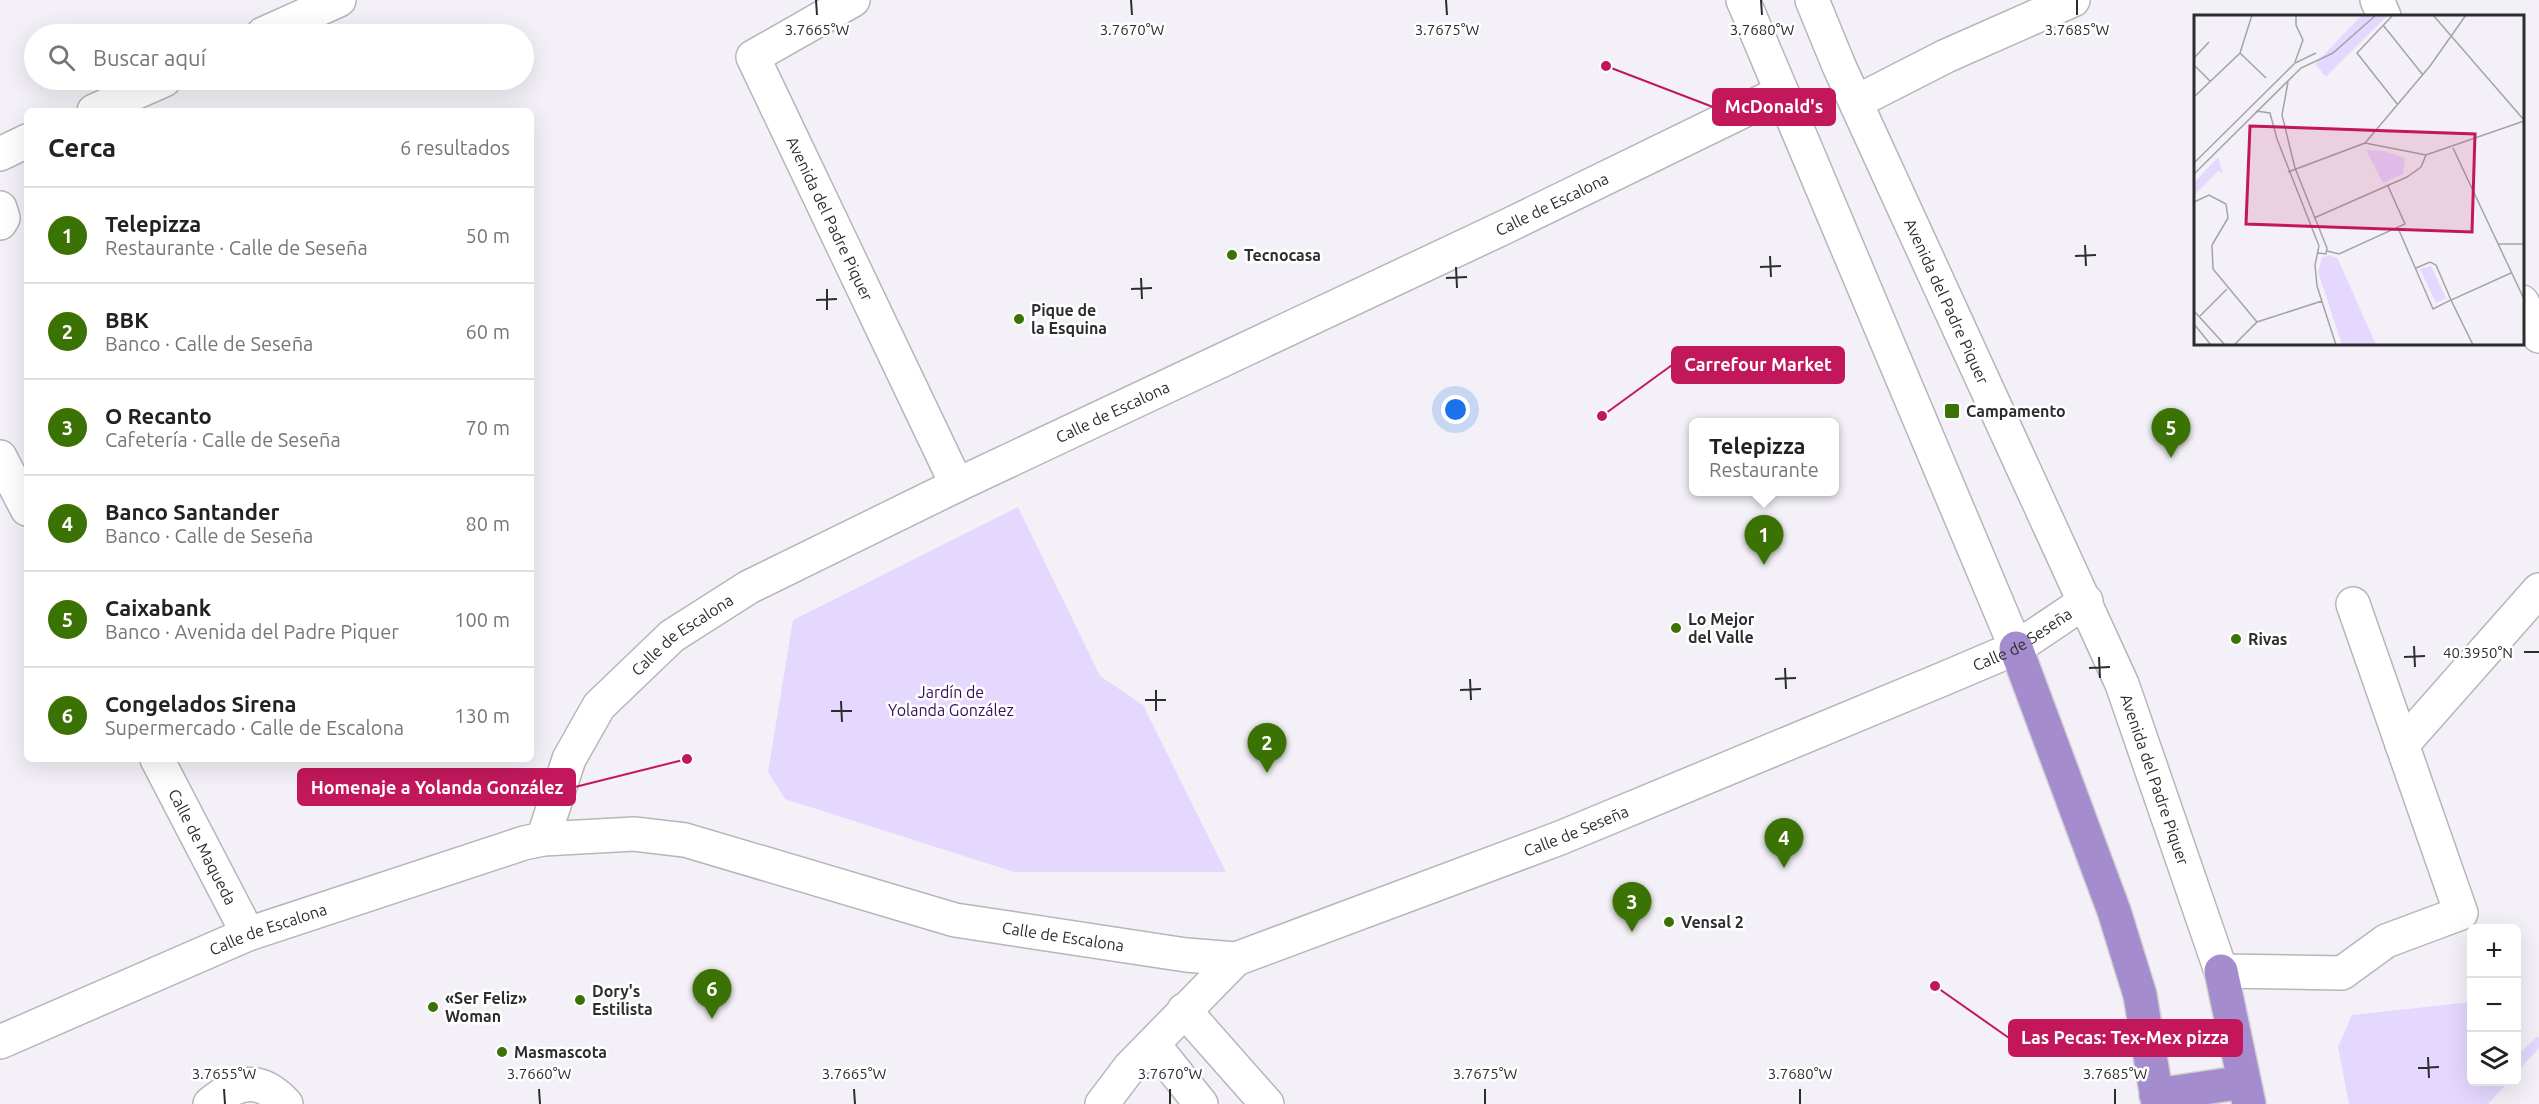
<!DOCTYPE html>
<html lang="es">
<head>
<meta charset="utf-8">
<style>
  :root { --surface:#fff; --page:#f6f6f6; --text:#222; --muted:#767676; --line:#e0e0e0; --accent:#3a7303 }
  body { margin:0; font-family:Ubuntu,sans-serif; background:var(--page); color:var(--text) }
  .controls { position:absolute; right:18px; bottom:18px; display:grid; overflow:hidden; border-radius:9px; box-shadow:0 6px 24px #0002 }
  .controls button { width:54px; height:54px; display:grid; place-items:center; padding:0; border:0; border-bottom:2px solid var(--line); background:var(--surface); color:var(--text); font:30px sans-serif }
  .you { position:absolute; left:1456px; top:410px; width:21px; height:21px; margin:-15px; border:4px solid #fff; border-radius:50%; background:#1a73e8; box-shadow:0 0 0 9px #1a73e833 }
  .badge { display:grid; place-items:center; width:39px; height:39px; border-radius:50%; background:var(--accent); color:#fff; font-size:20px; font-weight:700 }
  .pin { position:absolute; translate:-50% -50px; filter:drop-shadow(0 2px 3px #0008) }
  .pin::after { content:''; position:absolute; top:32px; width:21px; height:18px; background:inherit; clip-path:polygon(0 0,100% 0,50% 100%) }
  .popup { position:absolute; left:1689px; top:418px; width:150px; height:78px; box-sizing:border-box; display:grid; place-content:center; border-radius:9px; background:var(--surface); filter:drop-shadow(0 2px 4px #0005); font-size:20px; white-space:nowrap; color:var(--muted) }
  .popup b { font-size:22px; color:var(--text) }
  .popup::after { content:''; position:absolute; left:50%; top:100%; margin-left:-12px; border:12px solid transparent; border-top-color:var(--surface) }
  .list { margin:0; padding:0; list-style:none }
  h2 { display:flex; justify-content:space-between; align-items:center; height:78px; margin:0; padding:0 24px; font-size:26px }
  h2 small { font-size:20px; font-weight:400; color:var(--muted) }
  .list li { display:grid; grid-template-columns:39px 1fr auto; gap:18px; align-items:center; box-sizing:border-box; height:96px; padding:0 24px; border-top:2px solid var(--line) }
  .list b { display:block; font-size:22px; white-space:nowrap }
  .list p { margin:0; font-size:20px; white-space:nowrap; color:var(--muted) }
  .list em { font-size:20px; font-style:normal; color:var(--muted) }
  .icon { flex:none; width:33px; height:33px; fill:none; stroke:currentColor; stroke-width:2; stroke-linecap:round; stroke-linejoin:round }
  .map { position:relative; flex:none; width:2539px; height:1104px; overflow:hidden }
  .search { position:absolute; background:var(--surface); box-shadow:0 6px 24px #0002; left:24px; top:24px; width:510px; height:66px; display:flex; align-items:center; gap:15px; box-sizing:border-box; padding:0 21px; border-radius:33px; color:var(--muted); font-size:22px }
  .panel { position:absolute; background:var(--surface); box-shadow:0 6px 24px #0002; left:24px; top:108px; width:510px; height:654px; border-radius:9px }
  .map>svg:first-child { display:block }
  .green { fill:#e5d8ff }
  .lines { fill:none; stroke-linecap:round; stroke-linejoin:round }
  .minor-casing { stroke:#b7b5bb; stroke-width:36 }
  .highway-casing { stroke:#d1d1d1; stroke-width:36 }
  .minor { stroke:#fff; stroke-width:33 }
  .highway { stroke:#a58ccf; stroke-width:33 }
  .ticks { fill:none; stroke:#2d2d2f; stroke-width:2 }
  .poi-dot { fill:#3a7303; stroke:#fff; stroke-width:2 }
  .labels { text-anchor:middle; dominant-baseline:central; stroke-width:5; stroke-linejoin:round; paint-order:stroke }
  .street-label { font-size:16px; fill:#2d2d2f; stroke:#fff }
  .poi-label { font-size:16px; font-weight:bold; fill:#2d2d2f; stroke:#fff; text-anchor:start }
  .park-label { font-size:16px; fill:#350e5c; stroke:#fff }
  .inset-road { fill:none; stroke:#a4a3a7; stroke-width:1.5 }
  .view { fill:#c2185b; fill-opacity:0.15; stroke:#c2185b; stroke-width:3 }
  .inset-edge { fill:none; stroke:#2d2d2f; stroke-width:3 }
  .ticks-label { font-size:15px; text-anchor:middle; fill:#2d2d2f; stroke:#fff; stroke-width:5; stroke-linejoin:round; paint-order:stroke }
  .leader { fill:none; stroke:#c2185b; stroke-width:2 }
  .callout-dot { fill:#c2185b; stroke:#fff; stroke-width:2 }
  .callout { fill:#c2185b; stroke:#c2185b; stroke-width:2 }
  .callout-label { font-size:18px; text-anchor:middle; font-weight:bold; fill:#fff }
</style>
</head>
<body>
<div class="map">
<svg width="2539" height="1104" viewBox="0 0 2539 1104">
  <rect width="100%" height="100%" fill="#f3f1f7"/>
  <path class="green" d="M 1018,507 L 1100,676 L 1143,705 L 1226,872 L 1014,872 L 785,799 L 768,772 L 793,620 Z
    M 2471,1002 L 2472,1082 L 2508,1082 L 2488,1104 L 2349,1104 L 2338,1047 L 2352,1015 Z
    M 2537,1036 L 2539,1038 L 2539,1048 L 2517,1072 L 2517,1046 L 2522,1051 Z"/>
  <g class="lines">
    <defs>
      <g id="minor">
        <path id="s1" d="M 853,0 L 753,57 L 957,485"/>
        <path d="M 1743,0 L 2016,648"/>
        <path id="s2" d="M 1812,0 L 1839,66 L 2122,684 L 2221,971 L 2342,973 L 2386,941 L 2461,913 L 2353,604"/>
        <path d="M 2377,0 L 2384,16"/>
        <path d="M 263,34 L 339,0"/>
        <path d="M 1856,102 L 1946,56 L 2073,0"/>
        <path d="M 94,111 L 164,80"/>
        <path d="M 0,154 L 27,141"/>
        <path d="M 0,208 L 3,218 L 0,223"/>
        <path d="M 2522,302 L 2539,336"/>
        <path d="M 0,457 L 27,509"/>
        <path d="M 2402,745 L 2539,590"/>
        <path id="s3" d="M 157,759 L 248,934"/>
        <path id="s4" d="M 543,839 L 569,759 L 599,706 L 672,636 L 749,587 L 957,485 L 1507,226 L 1782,92"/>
        <path d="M 1184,1010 L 1267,1104"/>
        <path id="s5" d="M 0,1042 L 248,934 L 524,843 L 543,839 L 634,834 L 685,840 L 955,920 L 1186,955 L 1236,959"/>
        <path d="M 1153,1044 L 1201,1104"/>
        <path d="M 210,1104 C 238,1081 259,1075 286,1104"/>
        <path id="s6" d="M 1102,1104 L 1130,1067 L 1236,959 L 1560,838 L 1943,679 L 2016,648 L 2086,601"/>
      </g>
      <path id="highway" d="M 2016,648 L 2114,911 L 2140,995 L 2158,1104
        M 2221,971 L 2249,1104
        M 2156,1095 L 2244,1082"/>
    </defs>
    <use href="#minor" class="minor-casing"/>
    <use href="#highway" class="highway-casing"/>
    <use href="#minor" class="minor"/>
    <use href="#highway" class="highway"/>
  </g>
  <path class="ticks" d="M 816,0 L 817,15M 1131,0 L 1132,15M 1446,0 L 1447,15M 1761,0 L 1762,15M 2077,0 L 2077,15M 2085,245 L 2086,266M 1770,256 L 1771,277M 2075,256 L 2096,255M 1456,267 L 1457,288M 1760,267 L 1781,266M 1141,278 L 1142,299M 1446,278 L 1467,277M 827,289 L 827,310M 1131,289 L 1152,288M 816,300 L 837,299M 2414,646 L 2415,667M 2524,652 L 2539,652M 2099,657 L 2100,678M 2404,657 L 2425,656M 1785,668 L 1786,689M 2089,668 L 2110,667M 1470,679 L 1471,700M 1775,679 L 1796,678M 1156,690 L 1156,711M 1460,690 L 1481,689M 1145,700 L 1166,700M 841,701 L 842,722M 831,711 L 852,711M 2428,1057 L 2429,1078M 2418,1068 L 2439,1067M 224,1089 L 225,1104M 539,1089 L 540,1104M 854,1089 L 855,1104M 1170,1089 L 1170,1104M 1485,1089 L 1485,1104M 1800,1089 L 1800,1104M 2115,1089 L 2115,1104"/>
  <g class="poi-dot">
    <circle cx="1232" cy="255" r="6"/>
    <circle cx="1019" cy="319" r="6"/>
    <rect x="1944" y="403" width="16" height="16" rx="3"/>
    <circle cx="1676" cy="628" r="6"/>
    <circle cx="2236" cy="639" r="6"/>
    <circle cx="1669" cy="922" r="6"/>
    <circle cx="580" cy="1000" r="6"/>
    <circle cx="433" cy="1007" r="6"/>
    <circle cx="502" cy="1052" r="6"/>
  </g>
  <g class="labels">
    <g class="street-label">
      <text stroke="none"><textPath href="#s4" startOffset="1227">Calle de Escalona</textPath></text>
      <text stroke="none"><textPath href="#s1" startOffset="294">Avenida del Padre Piquer</textPath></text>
      <text stroke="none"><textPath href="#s2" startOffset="330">Avenida del Padre Piquer</textPath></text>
      <text stroke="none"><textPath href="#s4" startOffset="741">Calle de Escalona</textPath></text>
      <text stroke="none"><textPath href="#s4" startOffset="255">Calle de Escalona</textPath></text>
      <text stroke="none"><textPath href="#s6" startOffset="1047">Calle de Seseña</textPath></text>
      <text stroke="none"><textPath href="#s2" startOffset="852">Avenida del Padre Piquer</textPath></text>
      <text stroke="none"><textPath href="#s6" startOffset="561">Calle de Seseña</textPath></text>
      <text stroke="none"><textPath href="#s3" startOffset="99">Calle de Maqueda</textPath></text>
      <text stroke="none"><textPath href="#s5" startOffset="291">Calle de Escalona</textPath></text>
      <text stroke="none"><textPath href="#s5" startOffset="1114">Calle de Escalona</textPath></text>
    </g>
    <g class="poi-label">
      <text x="1244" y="255">Tecnocasa</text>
      <text x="1031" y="310">Pique de<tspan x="1031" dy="18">la Esquina</tspan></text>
      <text x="1966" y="411">Campamento</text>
      <text x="1688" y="619">Lo Mejor<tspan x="1688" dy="18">del Valle</tspan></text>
      <text x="2248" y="639">Rivas</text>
      <text x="1681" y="922">Vensal 2</text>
      <text x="592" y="991">Dory's<tspan x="592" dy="18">Estilista</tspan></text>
      <text x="445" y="998">«Ser Feliz»<tspan x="445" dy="18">Woman</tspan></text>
      <text x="514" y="1052">Masmascota</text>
    </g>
    <g class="park-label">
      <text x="951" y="692">Jardín de<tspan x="951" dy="18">Yolanda González</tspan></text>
    </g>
  </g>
  <g transform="translate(2194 15)">
    <rect width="330" height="330" fill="#f3f1f7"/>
    <path d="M 168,0 L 194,0 L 132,62 L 121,49 ZM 172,135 L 190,136 L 211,143 L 209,159 L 189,168 ZM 24,142 L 29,158 L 24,156 L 0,180 L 0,168 ZM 135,240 L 144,244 L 182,330 L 148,330 L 124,257 L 128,243 ZM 237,251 L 252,283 L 242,288 L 226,254 Z" fill="#e5d8ff"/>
    <path class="inset-road" d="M 199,0 L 163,38 L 204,90M 239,0 L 330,105M 189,10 L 229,60M 46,38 L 72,63M 0,43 L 15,27M 101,47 L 109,25 L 102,10 L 102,0M 0,50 L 16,66M 94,67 L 88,100 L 101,153M 0,82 L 46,38 L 58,0M 62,96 L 76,98 L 83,124M 83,124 L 125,231M 171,128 L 232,140 L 330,106M 259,133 L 330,284M 0,148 L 101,48 L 122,38M 101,153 L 133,233 L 132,239 L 124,238M 94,157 L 171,128 L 236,51 L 272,0M 0,159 L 107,53 L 139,38 L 182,0M 0,187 L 15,180 L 32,189 L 34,203 L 18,230 L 19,254 L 63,307M 120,203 L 213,162 L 227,152 L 232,140M 204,213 L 239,294 L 257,285 L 242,250 L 236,247 L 222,253M 304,229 L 330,229M 125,231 L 121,250 L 123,271 L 142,330M 133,236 L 145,239 L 211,209 L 194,171M 0,296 L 31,330M 6,301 L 33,274M 0,309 L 17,330M 40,330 L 63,307 L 128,286M 279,330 L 257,285 L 317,258"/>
    <path class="view" d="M 56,111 L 281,119 L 278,217 L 52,209 Z"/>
    <rect width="330" height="330" class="inset-edge"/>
  </g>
  <g class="ticks-label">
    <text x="817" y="35">3.7665°W</text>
    <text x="1132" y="35">3.7670°W</text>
    <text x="1447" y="35">3.7675°W</text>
    <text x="1762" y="35">3.7680°W</text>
    <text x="2077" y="35">3.7685°W</text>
    <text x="2478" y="658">40.3950°N</text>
    <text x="224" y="1079">3.7655°W</text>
    <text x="539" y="1079">3.7660°W</text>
    <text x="854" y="1079">3.7665°W</text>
    <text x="1170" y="1079">3.7670°W</text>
    <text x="1485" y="1079">3.7675°W</text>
    <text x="1800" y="1079">3.7680°W</text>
    <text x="2115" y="1079">3.7685°W</text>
  </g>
  <path class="leader" d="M1606 66L1713 107M1602 416L1672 365M687 759L575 787M1935 986L2009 1038"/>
  <g class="callout-dot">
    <circle cx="1606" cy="66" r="6"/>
    <circle cx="1602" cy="416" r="6"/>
    <circle cx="687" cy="759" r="6"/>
    <circle cx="1935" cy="986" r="6"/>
  </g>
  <g class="callout">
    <rect x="1713" y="89" width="122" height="36" rx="6"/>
    <rect x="1672" y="347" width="172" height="36" rx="6"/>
    <rect x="298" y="769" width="277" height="36" rx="6"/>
    <rect x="2009" y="1020" width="233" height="36" rx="6"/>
  </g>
  <g class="callout-label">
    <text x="1774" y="113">McDonald's</text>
    <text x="1758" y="371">Carrefour Market</text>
    <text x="437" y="794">Homenaje a Yolanda González</text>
    <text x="2125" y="1044">Las Pecas: Tex-Mex pizza</text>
  </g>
</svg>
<div class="controls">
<button>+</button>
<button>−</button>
<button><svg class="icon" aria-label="layers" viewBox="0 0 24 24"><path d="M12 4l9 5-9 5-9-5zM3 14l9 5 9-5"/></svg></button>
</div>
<div class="you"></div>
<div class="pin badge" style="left:1764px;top:565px">1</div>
<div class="popup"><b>Telepizza</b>Restaurante</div>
<div class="pin badge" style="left:1267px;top:773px">2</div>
<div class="pin badge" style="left:1632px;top:932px">3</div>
<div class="pin badge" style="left:1784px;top:868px">4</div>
<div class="pin badge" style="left:2171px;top:458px">5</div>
<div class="pin badge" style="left:712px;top:1019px">6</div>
<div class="search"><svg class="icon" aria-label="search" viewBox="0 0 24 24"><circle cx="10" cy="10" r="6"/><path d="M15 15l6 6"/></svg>Buscar aquí</div>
<section class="panel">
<h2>Cerca<small>6 resultados</small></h2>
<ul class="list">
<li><span class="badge">1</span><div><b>Telepizza</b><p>Restaurante · Calle de Seseña</p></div><em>50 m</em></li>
<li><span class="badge">2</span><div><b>BBK</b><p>Banco · Calle de Seseña</p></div><em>60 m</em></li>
<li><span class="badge">3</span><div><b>O Recanto</b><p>Cafetería · Calle de Seseña</p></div><em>70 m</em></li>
<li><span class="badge">4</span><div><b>Banco Santander</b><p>Banco · Calle de Seseña</p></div><em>80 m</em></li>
<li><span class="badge">5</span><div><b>Caixabank</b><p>Banco · Avenida del Padre Piquer</p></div><em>100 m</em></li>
<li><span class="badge">6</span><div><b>Congelados Sirena</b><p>Supermercado · Calle de Escalona</p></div><em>130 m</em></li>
</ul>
</section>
</div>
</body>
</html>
